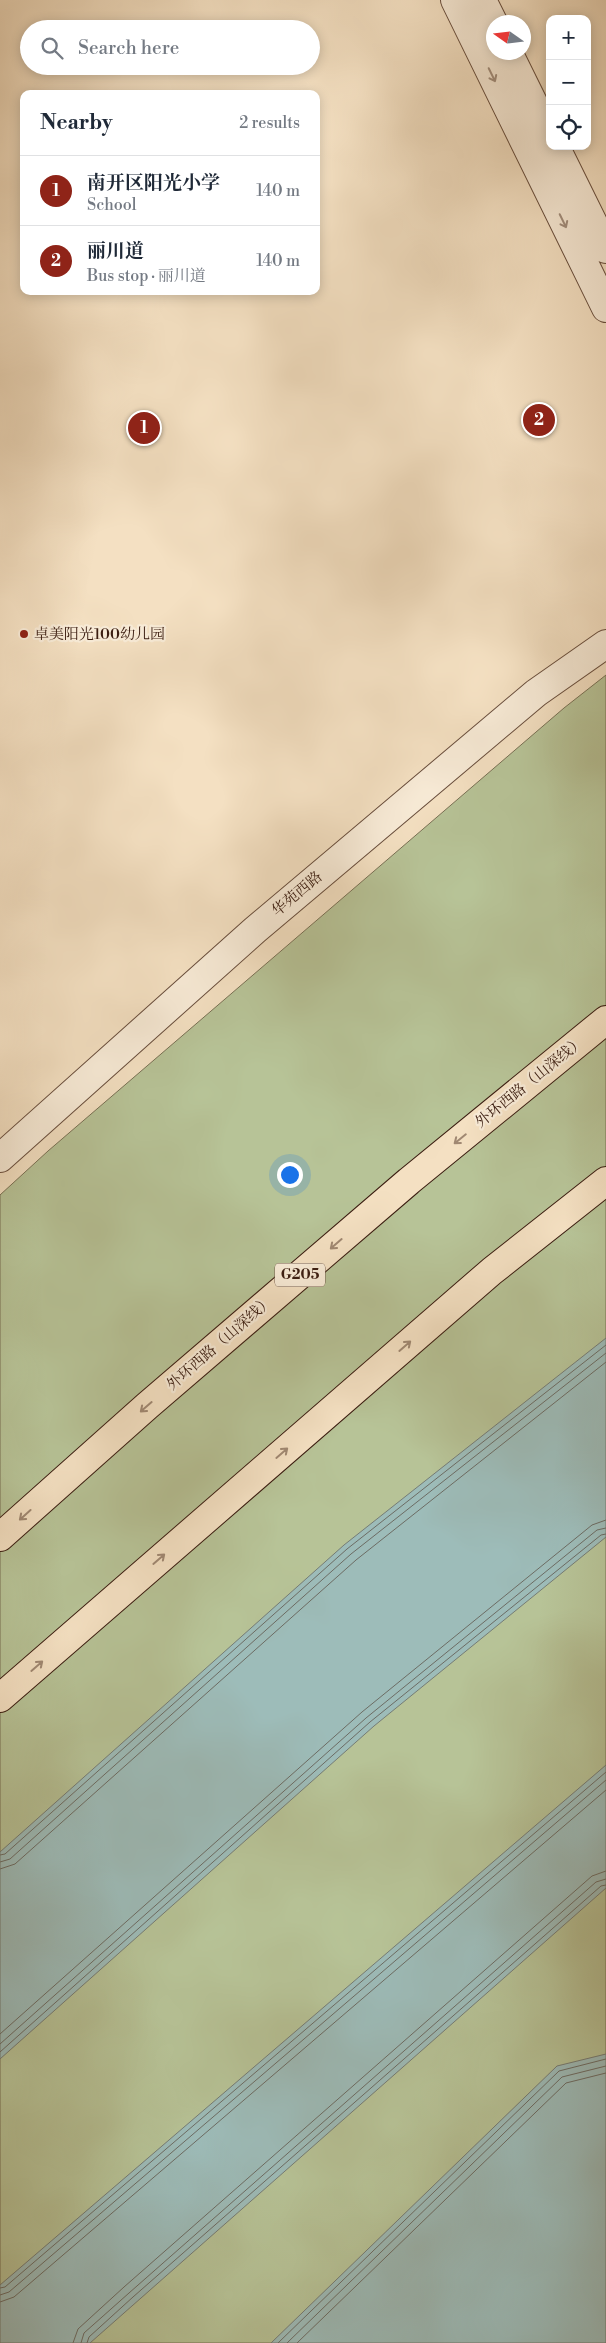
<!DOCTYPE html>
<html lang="en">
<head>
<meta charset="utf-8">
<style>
  :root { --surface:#fff; --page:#f6f6f7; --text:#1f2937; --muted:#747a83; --line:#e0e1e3; --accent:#8f2418 }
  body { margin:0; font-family:"Libre Bodoni","Noto Serif SC",serif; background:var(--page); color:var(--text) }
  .controls { position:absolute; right:15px; top:15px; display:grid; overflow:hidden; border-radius:10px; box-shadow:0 2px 12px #0003 }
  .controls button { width:45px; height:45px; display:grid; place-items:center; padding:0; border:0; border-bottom:1px solid var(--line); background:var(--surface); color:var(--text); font:25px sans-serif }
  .compass { position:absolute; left:486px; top:15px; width:45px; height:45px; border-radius:50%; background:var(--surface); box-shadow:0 2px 12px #0003; rotate:284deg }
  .you { position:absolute; left:289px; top:1174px; width:18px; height:18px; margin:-12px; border:4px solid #fff; border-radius:50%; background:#1a73e8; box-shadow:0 0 0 8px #1a73e833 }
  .badge { display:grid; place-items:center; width:32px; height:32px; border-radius:50%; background:var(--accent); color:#fff; font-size:16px; font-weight:700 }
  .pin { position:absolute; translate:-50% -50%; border:2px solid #fff; box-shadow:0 1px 5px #0006 }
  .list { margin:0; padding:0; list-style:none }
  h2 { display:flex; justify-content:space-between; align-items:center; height:65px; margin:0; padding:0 20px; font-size:21px }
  h2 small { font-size:16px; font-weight:400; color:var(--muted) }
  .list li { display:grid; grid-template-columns:32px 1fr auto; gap:15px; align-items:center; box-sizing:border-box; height:70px; padding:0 20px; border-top:1px solid var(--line) }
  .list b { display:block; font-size:19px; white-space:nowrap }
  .list p { margin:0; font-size:16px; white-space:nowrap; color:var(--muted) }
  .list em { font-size:16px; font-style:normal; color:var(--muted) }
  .icon { flex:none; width:28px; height:28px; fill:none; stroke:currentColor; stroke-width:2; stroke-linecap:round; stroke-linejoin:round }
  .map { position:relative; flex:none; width:606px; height:2343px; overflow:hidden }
  .search { position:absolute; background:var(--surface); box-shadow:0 2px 12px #0003; left:20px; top:20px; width:300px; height:55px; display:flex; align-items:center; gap:12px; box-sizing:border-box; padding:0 18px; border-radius:28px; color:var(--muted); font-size:19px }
  .panel { position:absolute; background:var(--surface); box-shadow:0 2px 12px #0003; left:20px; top:90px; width:300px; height:205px; border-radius:10px }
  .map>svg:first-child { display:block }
  .green { fill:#b7c397; stroke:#787054 }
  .water { fill:#9dbcb9; stroke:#757c75 }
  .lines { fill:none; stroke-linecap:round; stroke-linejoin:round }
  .shore { stroke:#6c6c64; stroke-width:1 }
  .minor-casing { stroke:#684d3c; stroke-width:30 }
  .highway-casing { stroke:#3a1c10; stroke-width:30 }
  .minor { stroke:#f8ebd7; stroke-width:28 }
  .highway { stroke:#f4e0c2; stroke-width:28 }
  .oneway { stroke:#a28e7d }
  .oneway2 { stroke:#a08872 }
  .poi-dot { fill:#8f2418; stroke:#f8ebd7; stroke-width:2 }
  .labels { text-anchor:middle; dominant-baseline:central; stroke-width:4.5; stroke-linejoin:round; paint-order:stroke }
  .shield { fill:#f8ebd7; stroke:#735a4c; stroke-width:1 }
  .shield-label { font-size:14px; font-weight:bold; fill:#3a1c10 }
  .poi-label { font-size:15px; fill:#3a1c10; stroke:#f8ebd7; text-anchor:start }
  .street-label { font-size:15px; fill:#3a1c10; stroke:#f8ebd7 }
</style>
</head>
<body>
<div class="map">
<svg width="606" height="2343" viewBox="0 0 606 2343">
  <rect width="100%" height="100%" fill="#f4e0c2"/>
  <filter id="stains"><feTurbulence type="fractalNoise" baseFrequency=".004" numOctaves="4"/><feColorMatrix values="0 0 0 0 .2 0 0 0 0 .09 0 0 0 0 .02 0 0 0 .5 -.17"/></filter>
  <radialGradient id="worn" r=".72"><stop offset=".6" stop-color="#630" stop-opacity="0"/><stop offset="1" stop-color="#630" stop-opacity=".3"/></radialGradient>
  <path class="green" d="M 606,675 L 606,2343 L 0,2343 L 0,1195 L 48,1151 L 564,708 Z"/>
  <path class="water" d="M 606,1338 L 606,1537 L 374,1726 L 0,2059 L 0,1852 L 344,1545 Z
    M 606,1765 L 606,1888 L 90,2343 L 0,2343 L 0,2285 Z
    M 606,2054 L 606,2343 L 271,2343 L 557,2066 Z"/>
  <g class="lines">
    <path class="shore" d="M 0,1855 L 5,1854 L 347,1549 L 606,1345
      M 0,1862 L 10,1859 L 351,1554 L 606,1353
      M 0,1869 L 15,1864 L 356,1560 L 606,1362
      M 0,2034 L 362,1712 L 592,1525 L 606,1520
      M 0,2044 L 366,1718 L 597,1530 L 606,1528
      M 0,2052 L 370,1722 L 601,1535 L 606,1534
      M 0,2288 L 5,2287 L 606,1772
      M 0,2295 L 9,2292 L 606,1780
      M 0,2302 L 14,2297 L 606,1790
      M 73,2343 L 78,2329 L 124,2287 L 592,1876 L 606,1871
      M 81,2343 L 84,2333 L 129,2293 L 596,1882 L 606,1879
      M 87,2343 L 89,2337 L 133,2297 L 601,1886 L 606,1885
      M 278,2343 L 559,2071 L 606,2059
      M 287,2343 L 562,2077 L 606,2066
      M 297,2343 L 566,2083 L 606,2073"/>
    <defs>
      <path id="minor" d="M 455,0 L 606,308
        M 482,0 L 494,24
        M 508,52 L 550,137
        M 555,146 L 606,249
        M 0,1158 L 255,930 L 536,693 L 606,644"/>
      <path id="highway" d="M 0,1537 L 147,1406 L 409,1181 L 606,1020
        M 0,1698 L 492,1271 L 606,1181"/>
    </defs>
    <use href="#minor" class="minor-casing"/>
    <use href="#highway" class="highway-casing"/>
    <use href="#minor" class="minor"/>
    <use href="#highway" class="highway"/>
  </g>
  <defs><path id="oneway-shaft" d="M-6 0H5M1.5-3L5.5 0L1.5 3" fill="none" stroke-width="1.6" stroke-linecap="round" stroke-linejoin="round" transform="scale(1.25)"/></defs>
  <g class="oneway">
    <use href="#oneway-shaft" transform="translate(492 75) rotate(64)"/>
    <use href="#oneway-shaft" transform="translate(563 221) rotate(64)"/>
  </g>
  <g class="oneway2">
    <use href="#oneway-shaft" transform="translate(460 1139) rotate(141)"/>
    <use href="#oneway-shaft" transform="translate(336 1244) rotate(139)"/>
    <use href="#oneway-shaft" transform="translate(405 1346) rotate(-41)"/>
    <use href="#oneway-shaft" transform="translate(146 1407) rotate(139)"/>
    <use href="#oneway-shaft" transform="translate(282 1453) rotate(-41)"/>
    <use href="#oneway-shaft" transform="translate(25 1515) rotate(138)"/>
    <use href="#oneway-shaft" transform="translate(159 1559) rotate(-41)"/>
    <use href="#oneway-shaft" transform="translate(37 1666) rotate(-41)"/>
  </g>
  <circle class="poi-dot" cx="24" cy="634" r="5"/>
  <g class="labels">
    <rect class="shield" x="275" y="1263.5" width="50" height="23" rx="4"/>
    <g class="shield-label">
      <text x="300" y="1275">G205</text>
    </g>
    <g class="poi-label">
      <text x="34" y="634">卓美阳光100幼儿园</text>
    </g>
    <g class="street-label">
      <text transform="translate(297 894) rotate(-40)">华苑西路</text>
      <text transform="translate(530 1082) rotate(-39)">外环西路（山深线）</text>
      <text transform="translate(220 1343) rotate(-41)">外环西路（山深线）</text>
    </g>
  </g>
  <rect width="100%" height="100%" filter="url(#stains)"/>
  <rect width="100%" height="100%" fill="url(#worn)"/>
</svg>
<div class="controls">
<button>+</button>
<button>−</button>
<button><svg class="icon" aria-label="locate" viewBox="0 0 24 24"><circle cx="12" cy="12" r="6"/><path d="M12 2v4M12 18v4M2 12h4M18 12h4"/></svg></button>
</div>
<svg class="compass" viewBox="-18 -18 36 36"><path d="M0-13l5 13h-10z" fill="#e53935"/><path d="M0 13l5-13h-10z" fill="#747a83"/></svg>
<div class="you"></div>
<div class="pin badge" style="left:144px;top:428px">1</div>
<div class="pin badge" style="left:539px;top:420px">2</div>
<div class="search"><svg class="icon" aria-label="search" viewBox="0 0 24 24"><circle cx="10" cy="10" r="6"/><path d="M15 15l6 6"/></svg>Search here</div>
<section class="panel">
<h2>Nearby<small>2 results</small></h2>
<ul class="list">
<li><span class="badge">1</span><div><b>南开区阳光小学</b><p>School</p></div><em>140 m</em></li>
<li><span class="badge">2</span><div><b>丽川道</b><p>Bus stop · 丽川道</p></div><em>140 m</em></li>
</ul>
</section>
</div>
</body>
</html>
